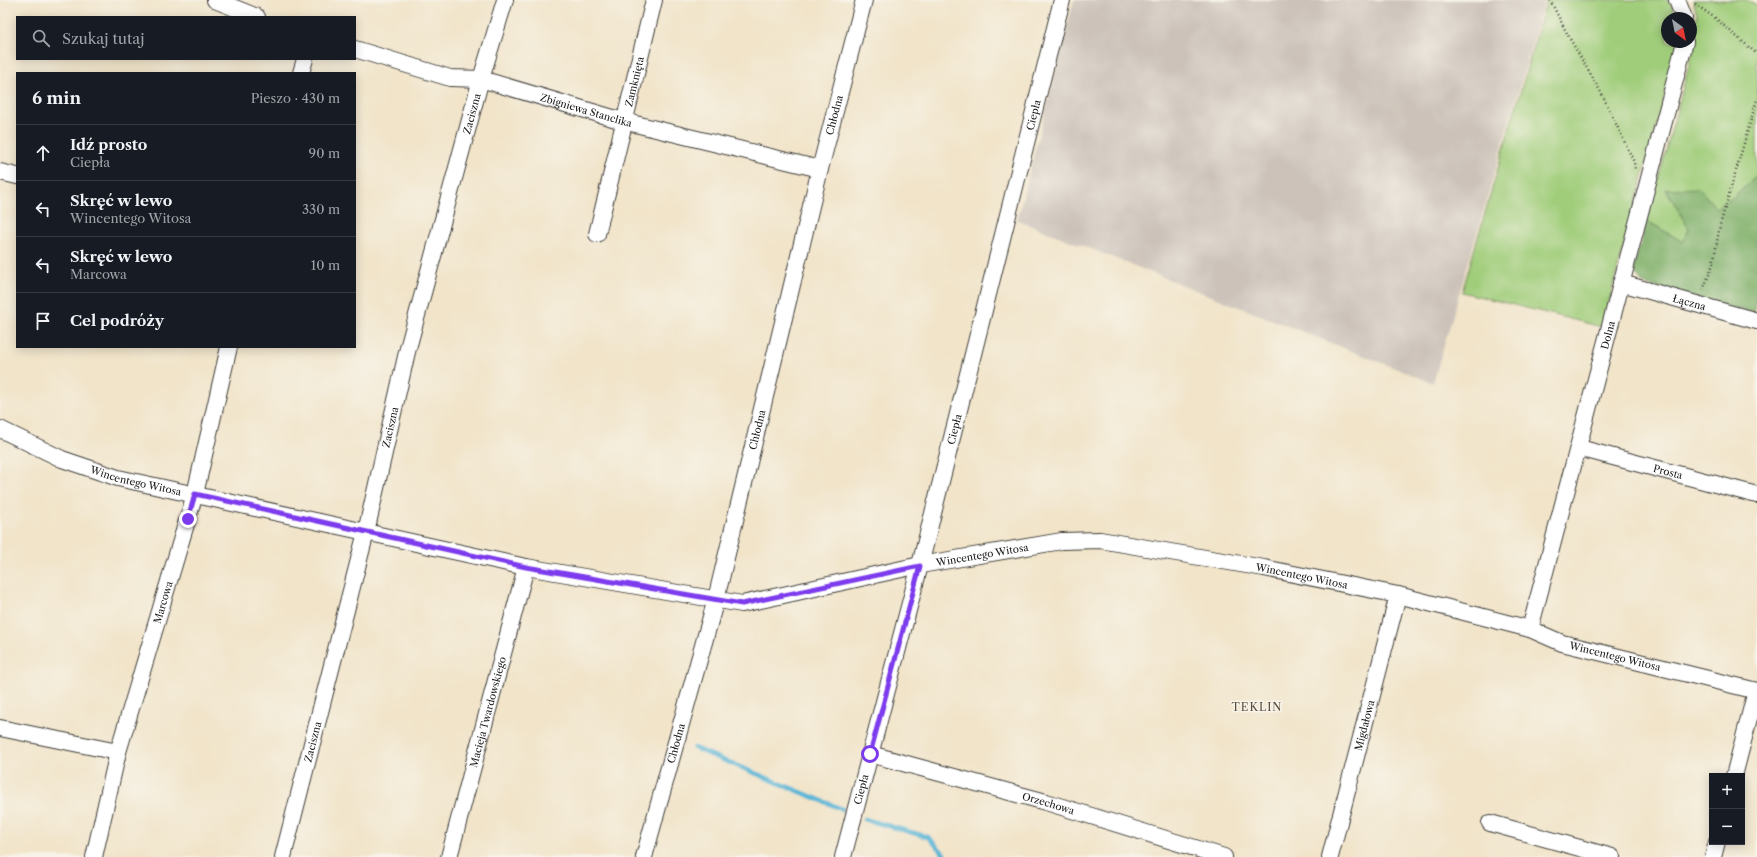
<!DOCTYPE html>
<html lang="pl">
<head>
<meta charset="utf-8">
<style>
  :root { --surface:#171b24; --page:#242831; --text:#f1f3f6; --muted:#9ea1a6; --line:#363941 }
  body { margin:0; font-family:"Libre Caslon Text",serif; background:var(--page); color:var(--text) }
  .controls { position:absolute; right:12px; bottom:12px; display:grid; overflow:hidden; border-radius:0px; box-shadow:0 2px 10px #0003 }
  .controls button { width:36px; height:36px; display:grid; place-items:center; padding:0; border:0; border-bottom:1px solid var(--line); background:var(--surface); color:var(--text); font:20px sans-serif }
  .compass { position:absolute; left:1661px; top:12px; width:36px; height:36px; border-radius:50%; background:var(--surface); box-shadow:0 2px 10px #0003; rotate:147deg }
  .stop { position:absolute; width:12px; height:12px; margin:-9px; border:3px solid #7c3aed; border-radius:50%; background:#fff }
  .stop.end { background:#7c3aed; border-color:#fff; box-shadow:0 1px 4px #0008 }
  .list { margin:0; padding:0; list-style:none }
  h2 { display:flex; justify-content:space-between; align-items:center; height:52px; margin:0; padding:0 16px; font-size:17px }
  h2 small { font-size:13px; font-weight:400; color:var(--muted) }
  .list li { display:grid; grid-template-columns:26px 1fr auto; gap:12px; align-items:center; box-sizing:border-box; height:56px; padding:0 16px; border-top:1px solid var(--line) }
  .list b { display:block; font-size:15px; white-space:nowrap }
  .list p { margin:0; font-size:13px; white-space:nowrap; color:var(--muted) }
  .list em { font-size:13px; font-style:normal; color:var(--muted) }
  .icon { flex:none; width:22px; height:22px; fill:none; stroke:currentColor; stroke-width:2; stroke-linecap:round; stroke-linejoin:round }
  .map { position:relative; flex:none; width:1757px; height:857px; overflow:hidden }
  .search { position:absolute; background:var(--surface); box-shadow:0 2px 10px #0003; left:16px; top:16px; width:340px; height:44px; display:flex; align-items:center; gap:10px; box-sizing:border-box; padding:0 14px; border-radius:0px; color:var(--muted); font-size:15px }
  .panel { position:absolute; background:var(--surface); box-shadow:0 2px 10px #0003; left:16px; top:72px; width:340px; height:276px; border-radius:0px }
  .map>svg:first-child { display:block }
  .industrial { fill:#ccc2b9 }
  .green { fill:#a0cd7a; stroke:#5e744b }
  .forest { fill:#80b06a; stroke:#4e6643 }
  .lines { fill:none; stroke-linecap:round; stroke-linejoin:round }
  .stream { stroke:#59b5d7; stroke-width:4.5 }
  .minor-casing { stroke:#3c3a36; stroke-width:18 }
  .path { stroke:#3c3a36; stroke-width:2.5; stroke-dasharray:1 3; stroke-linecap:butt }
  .minor { stroke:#fff; stroke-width:16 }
  .route { stroke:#7c3aed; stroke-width:5 }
  .labels { text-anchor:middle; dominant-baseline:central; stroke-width:3; stroke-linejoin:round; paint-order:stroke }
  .street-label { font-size:10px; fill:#1c1c1c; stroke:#f7f3e8 }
  .neighbourhood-label { font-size:11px; letter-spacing:1px; fill:#5b4b39; stroke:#f7f3e8 }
</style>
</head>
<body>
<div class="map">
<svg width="1757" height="857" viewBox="0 0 1757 857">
  <rect width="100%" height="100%" fill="#f7f3e8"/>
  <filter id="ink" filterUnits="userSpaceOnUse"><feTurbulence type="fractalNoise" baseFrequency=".025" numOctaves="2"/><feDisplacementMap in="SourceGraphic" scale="8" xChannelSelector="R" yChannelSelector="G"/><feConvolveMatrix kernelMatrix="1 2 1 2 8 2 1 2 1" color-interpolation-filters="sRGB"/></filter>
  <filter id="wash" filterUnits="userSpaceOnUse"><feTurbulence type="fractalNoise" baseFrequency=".012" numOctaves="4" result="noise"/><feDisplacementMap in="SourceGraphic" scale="16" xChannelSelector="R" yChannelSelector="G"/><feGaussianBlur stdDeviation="0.9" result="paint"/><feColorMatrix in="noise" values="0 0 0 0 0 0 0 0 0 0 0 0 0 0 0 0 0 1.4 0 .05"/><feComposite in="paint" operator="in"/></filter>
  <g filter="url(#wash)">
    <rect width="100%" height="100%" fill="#f1e4c9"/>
    <path class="industrial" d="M 1074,0 L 1545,0 L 1433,383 L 1017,220 Z"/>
    <path class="green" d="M 1547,0 L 1669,0 L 1678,18 L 1667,18 L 1667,42 L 1679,42 L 1602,327 L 1462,292 Z
      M 1693,0 L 1747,0 L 1757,5 L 1757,176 L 1732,198 L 1716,209 L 1666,189 L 1689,229 L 1683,242 L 1647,221 L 1694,47 L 1697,15 Z"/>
    <path class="forest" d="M 1757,176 L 1757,295 L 1753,313 L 1643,284 L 1633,270 L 1647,221 L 1683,242 L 1689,229 L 1666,189 L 1699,188 L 1716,208 L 1732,198 Z"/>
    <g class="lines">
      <path class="stream" d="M 694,748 L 842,809
        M 864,819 L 928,837 L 947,857"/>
    </g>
  </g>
  <g filter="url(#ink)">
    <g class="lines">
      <defs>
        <g id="minor">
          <path d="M 215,0 L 257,17"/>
          <path d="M 1677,0 L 1684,18"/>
          <path id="s1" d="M 355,49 L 450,78 L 481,79 L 623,121 L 820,169"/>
          <path d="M 301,73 L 305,59"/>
          <path d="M 0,172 L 17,176"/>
          <path id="s2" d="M 597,234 L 654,0"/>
          <path id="s3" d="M 1621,283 L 1757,321"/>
          <path id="s4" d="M 0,429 L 62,459 L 118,478 L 526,567 L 742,604 L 920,565 L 1062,541 L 1100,540 L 1264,568 L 1398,595 L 1530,629 L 1562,643 L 1757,691"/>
          <path id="s5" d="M 1579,448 L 1757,495"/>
          <path id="s6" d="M 1530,629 L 1685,42"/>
          <path d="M 0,728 L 118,752"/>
          <path id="s7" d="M 870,754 L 1046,802 L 1224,857"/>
          <path d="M 1734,776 L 1756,691"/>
          <path d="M 1490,823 L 1612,857"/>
          <path id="s8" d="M 94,857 L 118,752 L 195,494 L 229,347"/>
          <path id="s9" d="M 283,857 L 366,532 L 407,352 L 481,79 L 505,0"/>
          <path id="s10" d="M 449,857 L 526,567"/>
          <path id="s11" d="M 644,857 L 716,599 L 820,169 L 864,0"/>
          <path id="s12" d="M 843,857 L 920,565 L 1062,0"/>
          <path id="s13" d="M 1330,857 L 1398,595"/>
          <path d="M 1713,857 L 1717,842"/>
        </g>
      </defs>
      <use href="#minor" class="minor-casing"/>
      <path class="path" d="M 1550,0 L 1570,39 L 1602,94 L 1634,162 L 1635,169
        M 1695,4 L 1715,18 L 1757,54
        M 1703,290 L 1713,264 L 1720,225 L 1757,99"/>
      <use href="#minor" class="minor"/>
    </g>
  </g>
  <g class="lines" filter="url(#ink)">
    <path class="route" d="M 188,519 L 195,494 L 526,567 L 742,604 L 920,566 L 870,754"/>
  </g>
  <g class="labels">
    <g class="street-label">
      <text stroke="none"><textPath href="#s2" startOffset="157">Zamknięta</textPath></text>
      <text stroke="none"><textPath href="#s1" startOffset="240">Zbigniewa Stanclika</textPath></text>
      <text stroke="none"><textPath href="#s9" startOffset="767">Zaciszna</textPath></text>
      <text stroke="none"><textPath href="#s11" startOffset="766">Chłodna</textPath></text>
      <text stroke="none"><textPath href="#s12" startOffset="766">Ciepła</textPath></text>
      <text stroke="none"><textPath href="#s3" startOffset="71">Łączna</textPath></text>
      <text stroke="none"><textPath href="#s6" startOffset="304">Dolna</textPath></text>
      <text stroke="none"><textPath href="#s9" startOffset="443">Zaciszna</textPath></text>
      <text stroke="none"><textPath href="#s11" startOffset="442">Chłodna</textPath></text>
      <text stroke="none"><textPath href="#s12" startOffset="442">Ciepła</textPath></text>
      <text stroke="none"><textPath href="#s5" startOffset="92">Prosta</textPath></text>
      <text stroke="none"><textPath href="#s4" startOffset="146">Wincentego Witosa</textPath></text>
      <text stroke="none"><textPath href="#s4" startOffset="1010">Wincentego Witosa</textPath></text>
      <text stroke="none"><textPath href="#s4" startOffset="1334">Wincentego Witosa</textPath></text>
      <text stroke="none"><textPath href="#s8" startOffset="264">Marcowa</textPath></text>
      <text stroke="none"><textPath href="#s4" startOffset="1658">Wincentego Witosa</textPath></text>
      <text stroke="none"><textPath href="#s10" startOffset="150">Macieja Twardowskiego</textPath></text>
      <text stroke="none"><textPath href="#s13" startOffset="136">Migdałowa</textPath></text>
      <text stroke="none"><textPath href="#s9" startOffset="119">Zaciszna</textPath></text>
      <text stroke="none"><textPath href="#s11" startOffset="118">Chłodna</textPath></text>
      <text stroke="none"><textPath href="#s12" startOffset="70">Ciepła</textPath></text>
      <text stroke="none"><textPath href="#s7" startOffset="185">Orzechowa</textPath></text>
    </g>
    <g class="neighbourhood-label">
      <text x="1257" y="707">TEKLIN</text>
    </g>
  </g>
</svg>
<div class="controls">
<button>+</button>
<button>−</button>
</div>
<svg class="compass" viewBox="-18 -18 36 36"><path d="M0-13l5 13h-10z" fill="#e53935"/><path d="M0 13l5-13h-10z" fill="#9ea1a6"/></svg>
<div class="stop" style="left:870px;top:754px"></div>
<div class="stop end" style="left:188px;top:519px"></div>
<div class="search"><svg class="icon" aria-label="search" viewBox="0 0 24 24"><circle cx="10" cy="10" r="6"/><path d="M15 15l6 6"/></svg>Szukaj tutaj</div>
<section class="panel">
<h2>6 min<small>Pieszo · 430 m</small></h2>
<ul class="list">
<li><svg class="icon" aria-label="ahead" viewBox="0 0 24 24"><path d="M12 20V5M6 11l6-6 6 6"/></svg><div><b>Idź prosto</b><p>Ciepła</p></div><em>90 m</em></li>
<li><svg class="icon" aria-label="left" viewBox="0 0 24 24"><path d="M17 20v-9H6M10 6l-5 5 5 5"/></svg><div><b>Skręć w lewo</b><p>Wincentego Witosa</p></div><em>330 m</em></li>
<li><svg class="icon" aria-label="left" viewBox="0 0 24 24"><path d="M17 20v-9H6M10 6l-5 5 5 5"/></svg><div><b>Skręć w lewo</b><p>Marcowa</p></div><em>10 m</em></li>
<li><svg class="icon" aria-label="arrive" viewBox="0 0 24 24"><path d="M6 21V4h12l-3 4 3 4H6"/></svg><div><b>Cel podróży</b></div></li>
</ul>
</section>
</div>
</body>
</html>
